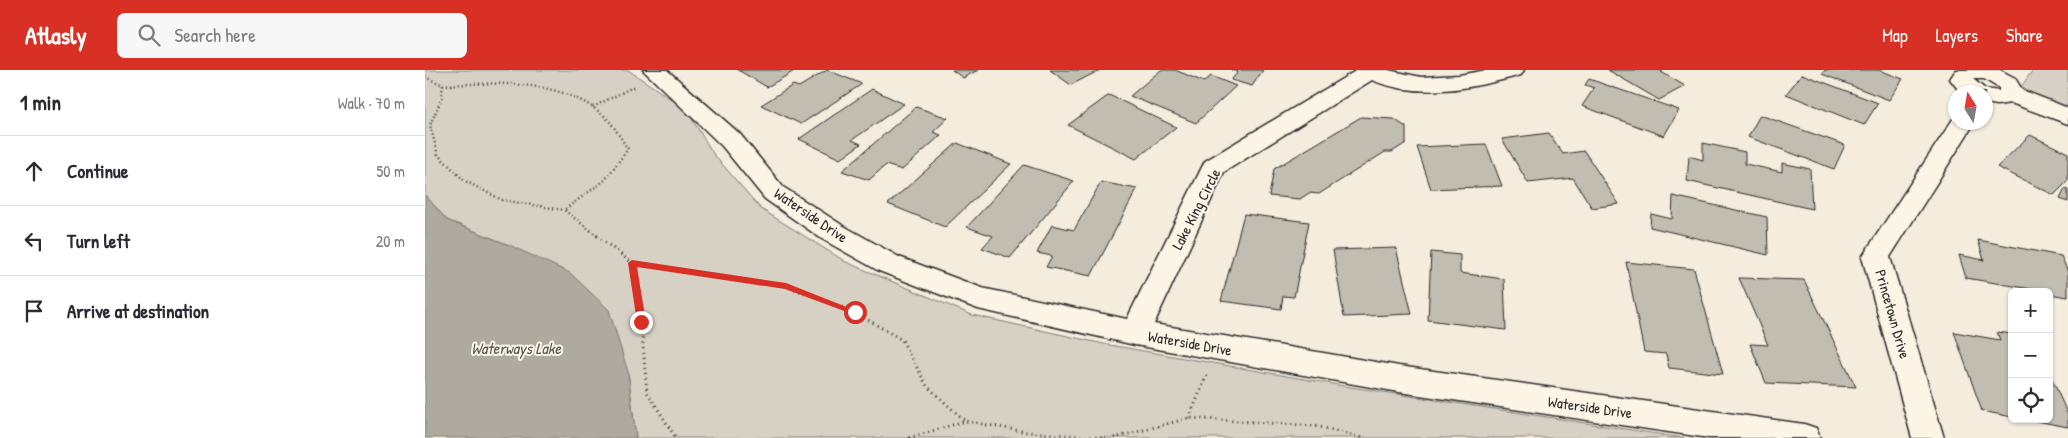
<!DOCTYPE html>
<html lang="en">
<head>
<meta charset="utf-8">
<style>
  :root { --surface:#fff; --page:#f7f7f7; --text:#2b2b33; --muted:#7c7c81; --line:#e1e1e2; --accent:#d93025 }
  body { margin:0; font-family:"Patrick Hand",sans-serif; background:var(--page); color:var(--text) }
  .controls { position:absolute; right:15px; bottom:15px; display:grid; overflow:hidden; border-radius:8px; box-shadow:0 1px 4px #0004 }
  .controls button { width:45px; height:45px; display:grid; place-items:center; padding:0; border:0; border-bottom:1px solid var(--line); background:var(--surface); color:var(--text); font:25px sans-serif }
  .compass { position:absolute; left:1523px; top:15px; width:45px; height:45px; border-radius:50%; background:var(--surface); box-shadow:0 1px 4px #0004; rotate:349deg }
  .stop { position:absolute; width:15px; height:15px; margin:-11px; border:4px solid #d93025; border-radius:50%; background:#fff }
  .stop.end { background:#d93025; border-color:#fff; box-shadow:0 1px 5px #0008 }
  .list { margin:0; padding:0; list-style:none }
  h2 { display:flex; justify-content:space-between; align-items:center; height:65px; margin:0; padding:0 20px; font-size:21px }
  h2 small { font-size:16px; font-weight:400; color:var(--muted) }
  .list li { display:grid; grid-template-columns:32px 1fr auto; gap:15px; align-items:center; box-sizing:border-box; height:70px; padding:0 20px; border-top:1px solid var(--line) }
  .list b { display:block; font-size:19px; white-space:nowrap }
  .list em { font-size:16px; font-style:normal; color:var(--muted) }
  .icon { flex:none; width:28px; height:28px; fill:none; stroke:currentColor; stroke-width:2; stroke-linecap:round; stroke-linejoin:round }
  .map { position:relative; flex:none; width:1643px; height:368px; overflow:hidden }
  header { display:flex; align-items:center; gap:30px; box-sizing:border-box; height:70px; padding:0 25px; background:var(--accent); color:#fff }
  header strong { font-size:24px }
  nav { display:flex; gap:28px; margin-inline-start:auto; font-size:18px }
  .search { width:350px; height:45px; background:var(--page); display:flex; align-items:center; gap:12px; box-sizing:border-box; padding:0 18px; border-radius:8px; color:var(--muted); font-size:19px }
  main { display:flex }
  aside { flex:1; background:var(--surface) }
  .map>svg:first-child { display:block }
  .green { fill:#d6d1c4; stroke:#807e78 }
  .water { fill:#afaaa0; stroke:#7a7771 }
  .building { fill:#c2bdb1; stroke:#2b2b2b }
  .lines { fill:none; stroke-linecap:round; stroke-linejoin:round }
  .street-casing { stroke:#2b2b2b; stroke-width:3 }
  .path-far1 { stroke:#2b2b2b; stroke-width:2.5; stroke-dasharray:1 3; stroke-linecap:butt }
  .path { stroke:#2b2b2b; stroke-width:3; stroke-dasharray:1 4; stroke-linecap:butt }
  .street { fill:#fcf5e5; fill-rule:evenodd }
  .route { fill:#d93025 }
  .labels { text-anchor:middle; dominant-baseline:central; stroke-width:4; stroke-linejoin:round; paint-order:stroke }
  .street-label { font-size:15px; fill:#2b2b2b; stroke:#fcf5e5 }
  .water-label { font-size:16px; font-style:italic; fill:#595754; stroke:#fcf5e5 }
</style>
</head>
<body>
<header>
<strong>Atlasly</strong>
<div class="search"><svg class="icon" aria-label="search" viewBox="0 0 24 24"><circle cx="10" cy="10" r="6"/><path d="M15 15l6 6"/></svg>Search here</div>
<nav><a>Map</a><a>Layers</a><a>Share</a></nav>
</header>
<main>
<aside>
<h2>1 min<small>Walk · 70 m</small></h2>
<ul class="list">
<li><svg class="icon" aria-label="ahead" viewBox="0 0 24 24"><path d="M12 20V5M6 11l6-6 6 6"/></svg><div><b>Continue</b></div><em>50 m</em></li>
<li><svg class="icon" aria-label="left" viewBox="0 0 24 24"><path d="M17 20v-9H6M10 6l-5 5 5 5"/></svg><div><b>Turn left</b></div><em>20 m</em></li>
<li><svg class="icon" aria-label="arrive" viewBox="0 0 24 24"><path d="M6 21V4h12l-3 4 3 4H6"/></svg><div><b>Arrive at destination</b></div></li>
</ul>
</aside>
<div class="map">
<svg width="1643" height="368" viewBox="0 0 1643 368">
  <rect width="100%" height="100%" fill="#f4edde"/>
  <filter id="ink" filterUnits="userSpaceOnUse"><feTurbulence type="fractalNoise" baseFrequency=".02" numOctaves="2"/><feDisplacementMap in="SourceGraphic" scale="10" xChannelSelector="R" yChannelSelector="G"/><feConvolveMatrix kernelMatrix="1 2 1 2 8 2 1 2 1" color-interpolation-filters="sRGB"/></filter>
  <g filter="url(#ink)">
    <path class="green" d="M 0,0 L 203,0 L 261,39 L 289,85 L 336,139 L 421,192 L 547,245 L 679,274 L 919,316 L 1259,368 L 211,368 L 203,302 L 84,175 L 22,150 L 0,125 Z
      M 1608,0 L 1643,0 L 1643,40 L 1593,21 Z"/>
    <path class="water" d="M 0,125 L 22,150 L 84,175 L 145,203 L 184,240 L 203,302 L 211,368 L 0,368 Z"/>
    <path class="building" d="M 313,0 L 371,0 L 342,17 Z
      M 402,0 L 437,14 L 376,54 L 336,35 L 368,15 L 374,17 Z
      M 527,0 L 553,0 L 538,8 Z
      M 625,0 L 675,0 L 646,15 Z
      M 736,0 L 750,0 L 779,12 L 786,6 L 811,16 L 771,53 L 705,26 Z
      M 806,0 L 838,0 L 827,16 L 806,10 L 813,2 Z
      M 1183,0 L 1239,0 L 1236,2 L 1260,16 L 1234,30 Z
      M 1400,0 L 1454,0 L 1478,9 L 1464,30 L 1397,4 Z
      M 1377,4 L 1453,33 L 1439,55 L 1361,24 Z
      M 1164,9 L 1254,40 L 1239,66 L 1157,36 L 1169,18 L 1160,15 Z
      M 447,19 L 479,34 L 427,70 L 436,74 L 415,89 L 374,69 Z
      M 684,25 L 751,57 L 711,89 L 643,55 Z
      M 491,37 L 523,48 L 508,62 L 516,65 L 477,100 L 461,95 L 444,110 L 417,101 Z
      M 1335,45 L 1420,75 L 1409,99 L 1323,67 Z
      M 936,47 L 969,49 L 981,57 L 981,73 L 967,82 L 960,82 L 894,124 L 884,123 L 875,129 L 844,126 L 849,99 Z
      M 1124,63 L 1138,84 L 1159,81 L 1194,134 L 1167,138 L 1148,108 L 1103,113 L 1077,69 Z
      M 1605,65 L 1643,83 L 1643,111 L 1629,125 L 1572,97 Z
      M 532,73 L 586,94 L 520,157 L 463,134 Z
      M 1278,73 L 1320,82 L 1320,94 L 1357,102 L 1357,93 L 1385,99 L 1387,139 L 1262,111 L 1264,86 L 1278,90 Z
      M 1061,74 L 1077,116 L 1006,119 L 992,77 Z
      M 599,95 L 649,111 L 585,188 L 557,178 L 568,166 L 542,157 Z
      M 676,112 L 712,119 L 666,206 L 621,197 L 627,186 L 612,183 L 627,155 L 649,160 Z
      M 1640,119 L 1643,120 L 1643,132 L 1635,129 Z
      M 1248,126 L 1342,147 L 1343,185 L 1225,157 L 1226,144 L 1247,149 Z
      M 819,144 L 884,152 L 869,227 L 858,226 L 856,239 L 796,231 Z
      M 1553,170 L 1636,186 L 1643,202 L 1643,227 L 1624,224 L 1624,222 L 1541,208 L 1534,185 L 1559,190 Z
      M 971,178 L 987,244 L 919,247 L 908,180 Z
      M 1006,182 L 1035,185 L 1035,203 L 1079,209 L 1081,260 L 1003,250 Z
      M 1201,192 L 1269,199 L 1298,304 L 1244,298 L 1241,284 L 1219,282 Z
      M 1314,208 L 1379,210 L 1431,317 L 1341,313 L 1325,274 L 1343,275 Z
      M 1529,262 L 1575,270 L 1572,262 L 1587,264 L 1587,347 L 1557,341 Z
      M 1624,302 L 1643,345 L 1643,357 L 1601,349 L 1624,349 Z"/>
    <g class="lines">
      <defs>
        <path id="street" d="M 218,0 L 242,0 L 315,64 L 358,117 L 417,155 L 474,187 L 557,218 L 702,249 L 780,91 L 932,0 L 963,0 L 996,7 L 1034,5 L 1062,0 L 1099,0 L 1096,5 C 1049,18 995,30 947,10 L 799,102 L 729,254 L 974,296 L 1379,354 L 1391,358 L 1395,368 L 1284,368 L 974,322 L 710,275 L 553,239 L 454,201 L 397,169 L 340,129 L 297,76 Z
          M 1531,0 L 1575,0 L 1590,8 L 1597,20 L 1643,38 L 1643,54 L 1586,33 L 1572,35 L 1560,33 L 1560,22 L 1535,22 L 1525,9 ZM 1548,9 L 1559,9 L 1574,18 L 1574,21 L 1560,19 Z
          M 1530,46 L 1530,52 L 1550,52 L 1465,187 L 1519,368 L 1487,368 L 1437,187 Z"/>
      </defs>
      <use href="#street" class="street-casing"/>
      <path class="path-far1" d="M 0,7 L 18,15 L 16,30 L 5,55 L 13,85 L 40,111 L 77,130 L 139,140 L 174,167
        M 18,15 C 71,13 134,8 178,45 C 189,54 195,68 203,79 L 180,110 L 139,140
        M 168,37 L 210,16"/>
      <path class="path" d="M 172,166 L 207,193 L 216,252 L 222,322 L 251,368
        M 207,193 L 361,216 L 430,242 L 477,270 L 502,316 L 540,351
        M 764,348 L 782,305
        M 484,368 L 540,351 L 602,362 L 681,368
        M 689,368 L 764,348 L 891,356 L 938,368"/>
      <use href="#street" class="street"/>
    </g>
  </g>
  <path class="route" d="M 207,190 L 361,213 L 434,242 L 430,245 L 360,219 L 212,197 L 221,252 L 216,256 L 212,252 L 203,193 Z"/>
  <g class="labels">
    <g class="street-label">
      <text transform="translate(771 139) rotate(-63)">Lake King Circle</text>
      <text transform="translate(386 145) rotate(34)">Waterside Drive</text>
      <text transform="translate(1468 244) rotate(74)">Princetown Drive</text>
      <text transform="translate(765 273) rotate(10)">Waterside Drive</text>
      <text transform="translate(1165 337) rotate(8)">Waterside Drive</text>
    </g>
    <g class="water-label">
      <text x="91" y="278">Waterways Lake</text>
    </g>
  </g>
</svg>
<div class="controls">
<button>+</button>
<button>−</button>
<button><svg class="icon" aria-label="locate" viewBox="0 0 24 24"><circle cx="12" cy="12" r="6"/><path d="M12 2v4M12 18v4M2 12h4M18 12h4"/></svg></button>
</div>
<svg class="compass" viewBox="-18 -18 36 36"><path d="M0-13l5 13h-10z" fill="#e53935"/><path d="M0 13l5-13h-10z" fill="#7c7c81"/></svg>
<div class="stop" style="left:430px;top:242px"></div>
<div class="stop end" style="left:216px;top:252px"></div>
</div>
</main>
</body>
</html>
